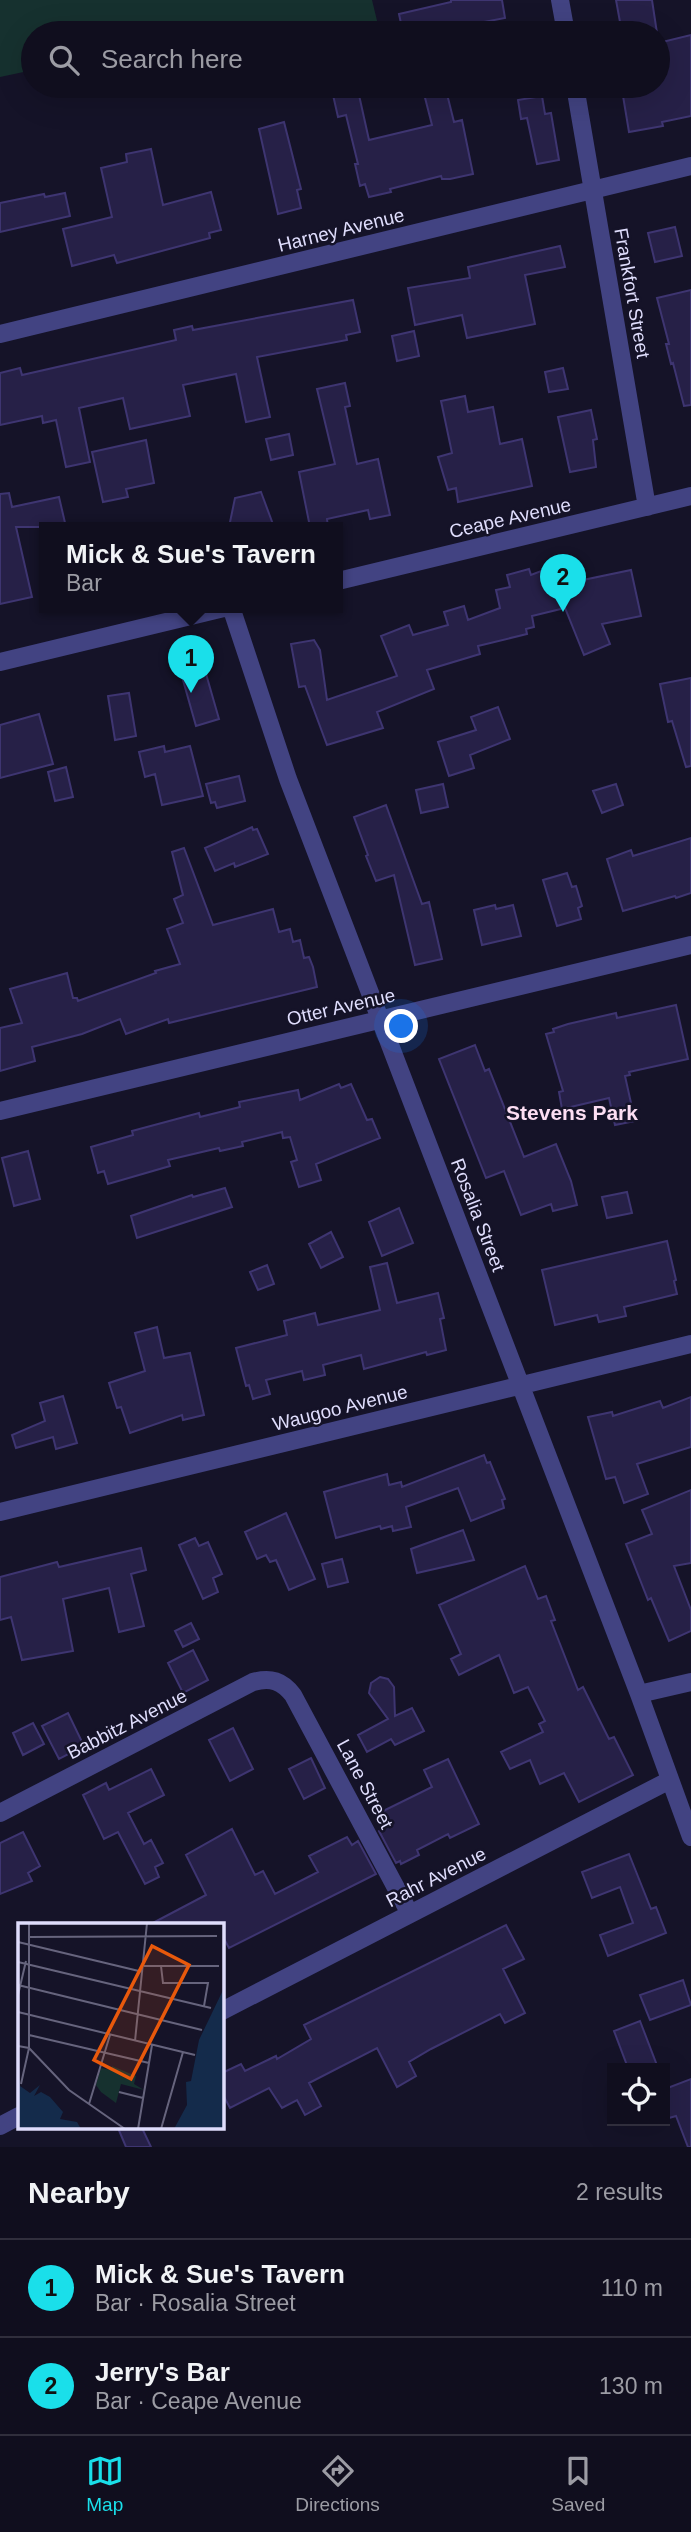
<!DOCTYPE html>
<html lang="en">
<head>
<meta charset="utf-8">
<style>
  :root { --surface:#100e1e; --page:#191727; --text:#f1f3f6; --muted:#9c9ca4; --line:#302e3c; --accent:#1adfea }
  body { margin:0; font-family:Arial,sans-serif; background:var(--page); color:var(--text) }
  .controls { position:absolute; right:21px; bottom:21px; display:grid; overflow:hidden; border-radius:0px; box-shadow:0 7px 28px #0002 }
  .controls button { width:63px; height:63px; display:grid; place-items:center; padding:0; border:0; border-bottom:2px solid var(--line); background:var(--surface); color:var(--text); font:35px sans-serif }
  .you { position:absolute; left:402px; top:1027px; width:24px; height:24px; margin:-18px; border:5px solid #fff; border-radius:50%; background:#1a73e8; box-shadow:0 0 0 10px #1a73e833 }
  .badge { display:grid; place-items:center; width:46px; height:46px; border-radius:50%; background:var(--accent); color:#111; font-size:23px; font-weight:700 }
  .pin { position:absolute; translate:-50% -58px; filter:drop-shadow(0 2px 4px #0008) }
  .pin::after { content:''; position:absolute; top:37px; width:24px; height:21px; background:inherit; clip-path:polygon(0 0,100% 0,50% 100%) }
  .popup { position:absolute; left:39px; top:522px; width:304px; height:91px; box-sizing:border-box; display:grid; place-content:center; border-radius:0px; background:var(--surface); filter:drop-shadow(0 2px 5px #0005); font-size:23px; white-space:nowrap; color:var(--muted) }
  .popup b { font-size:26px; color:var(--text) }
  .popup::after { content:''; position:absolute; left:50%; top:100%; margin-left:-14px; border:14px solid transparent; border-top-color:var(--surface) }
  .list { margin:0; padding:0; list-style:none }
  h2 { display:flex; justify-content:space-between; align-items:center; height:91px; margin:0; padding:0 28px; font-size:30px }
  h2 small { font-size:23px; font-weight:400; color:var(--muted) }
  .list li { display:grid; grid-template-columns:46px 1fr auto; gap:21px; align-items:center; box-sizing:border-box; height:98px; padding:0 28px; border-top:2px solid var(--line) }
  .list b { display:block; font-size:26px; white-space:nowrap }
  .list p { margin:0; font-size:23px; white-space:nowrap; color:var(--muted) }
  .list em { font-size:23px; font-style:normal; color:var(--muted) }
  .icon { flex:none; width:38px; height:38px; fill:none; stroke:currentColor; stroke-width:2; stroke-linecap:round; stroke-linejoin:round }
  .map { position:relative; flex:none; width:691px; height:2147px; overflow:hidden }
  .search { position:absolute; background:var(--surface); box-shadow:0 7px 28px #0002; left:21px; right:21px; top:21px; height:77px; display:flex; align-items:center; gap:18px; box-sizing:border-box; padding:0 24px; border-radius:38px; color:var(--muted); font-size:26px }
  .sheet { height:287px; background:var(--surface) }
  nav { display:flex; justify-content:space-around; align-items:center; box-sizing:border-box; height:98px; border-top:2px solid var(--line); background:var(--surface); font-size:19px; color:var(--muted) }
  nav a { display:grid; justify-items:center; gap:4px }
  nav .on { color:var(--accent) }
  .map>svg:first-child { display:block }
  .green { fill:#16312f }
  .building { fill:#262047; stroke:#3e3571; stroke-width:2 }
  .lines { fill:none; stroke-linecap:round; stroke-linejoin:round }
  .street { stroke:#424382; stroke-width:18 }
  .labels { text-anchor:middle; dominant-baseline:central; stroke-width:5; stroke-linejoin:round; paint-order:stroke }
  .street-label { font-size:19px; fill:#dfddfc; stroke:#151328 }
  .neighbourhood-label { font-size:21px; font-weight:bold; fill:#fcdef3; stroke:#151328 }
  .inset-road { fill:none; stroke:#66647d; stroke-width:2 }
  .view { fill:#e8590c; fill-opacity:0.15; stroke:#e8590c; stroke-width:3.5 }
  .inset-edge { fill:none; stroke:#dfddfc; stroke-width:3.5 }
</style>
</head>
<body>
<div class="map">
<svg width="691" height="2147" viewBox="0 0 691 2147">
  <rect width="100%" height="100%" fill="#151328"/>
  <path class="green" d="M 0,0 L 372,0 L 380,33 L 33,33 L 33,70 L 0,77 Z"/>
  <path class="building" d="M 451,0 L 502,0 L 505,18 L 468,25 L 470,33 L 403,33 L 399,14 L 451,2 Z
    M 616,0 L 652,0 L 657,33 L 622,33 Z
    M 691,35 L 691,116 L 662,122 L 663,126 L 629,132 L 622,90 L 658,86 L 658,43 Z
    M 331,86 L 357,86 L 369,140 L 432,125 L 422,86 L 445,86 L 454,122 L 462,120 L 473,174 L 450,179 L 442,179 L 441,176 L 390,189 L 391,192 L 369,197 L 365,184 L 360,186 L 355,164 L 358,164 L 346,115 L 338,117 Z
    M 542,96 L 545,114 L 551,113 L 559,160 L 537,164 L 527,118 L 521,119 L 518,100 Z
    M 284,122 L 301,189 L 297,190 L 301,208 L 278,214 L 259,129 Z
    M 151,149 L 163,205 L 211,192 L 221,230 L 209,233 L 210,238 L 117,263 L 114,255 L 72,266 L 63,229 L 112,217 L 101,168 L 127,162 L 126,154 Z
    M 65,193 L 70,216 L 0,232 L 0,203 L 44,194 L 45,197 Z
    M 675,227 L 682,256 L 655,262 L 648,233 Z
    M 560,246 L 565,267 L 525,275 L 535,324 L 467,338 L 462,315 L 415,325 L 408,288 L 470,278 L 468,267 Z
    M 691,290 L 691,405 L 684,406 L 673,363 L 671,364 L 666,344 L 669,344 L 657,298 Z
    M 353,300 L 360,332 L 346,335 L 347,340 L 257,357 L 270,417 L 246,422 L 236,374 L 183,385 L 190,416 L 130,429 L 123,398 L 79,408 L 90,462 L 66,467 L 56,420 L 43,423 L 42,416 L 0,425 L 0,373 L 20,368 L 22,375 L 176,340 L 174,330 L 192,326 L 193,330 Z
    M 414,331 L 419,356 L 397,361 L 392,336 Z
    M 563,368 L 568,389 L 549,392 L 545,372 Z
    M 345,383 L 350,406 L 345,407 L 357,464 L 378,459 L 390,515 L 370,519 L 368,510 L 327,519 L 328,527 L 310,527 L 299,472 L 335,464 L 317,389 Z
    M 465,396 L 468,412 L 493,407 L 500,444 L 522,439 L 532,486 L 458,502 L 456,488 L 448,490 L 438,457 L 452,453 L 441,401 Z
    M 591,410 L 597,439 L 593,440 L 596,467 L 570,472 L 558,417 Z
    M 289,434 L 293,455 L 271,460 L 266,439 Z
    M 146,440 L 154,483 L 126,489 L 128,497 L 103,502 L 92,452 Z
    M 261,492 L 274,527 L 229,527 L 235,498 Z
    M 9,493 L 12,507 L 59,497 L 66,527 L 16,527 L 32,597 L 0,604 L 0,494 Z
    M 570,560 L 578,581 L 631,570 L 641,616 L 602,624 L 610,644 L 584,655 L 565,608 L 532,616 L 534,627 L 526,629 L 527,634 L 478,646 L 480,654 L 427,670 L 434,689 L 377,712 L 383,728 L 327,745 L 305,686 L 299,687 L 291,644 L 314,640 L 320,650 L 327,700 L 397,676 L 381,636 L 409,625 L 413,635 L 448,625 L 444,612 L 464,606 L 468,620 L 500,608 L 496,590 L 510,587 L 507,575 L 529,569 L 531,575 Z
    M 200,653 L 219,719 L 196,726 L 177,659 Z
    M 691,678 L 691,766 L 686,767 L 672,721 L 668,722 L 660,684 Z
    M 129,693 L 136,736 L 115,740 L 108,696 Z
    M 498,707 L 510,739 L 470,755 L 474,768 L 449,776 L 438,742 L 476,730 L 471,717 Z
    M 39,714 L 53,764 L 0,778 L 0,725 Z
    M 164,746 L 165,752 L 190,746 L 203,796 L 162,805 L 155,774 L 145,777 L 139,752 Z
    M 66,767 L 73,797 L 55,801 L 48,772 Z
    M 239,776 L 245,801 L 217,808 L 215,802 L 211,803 L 206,784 Z
    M 443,784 L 448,807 L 421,813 L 416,790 Z
    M 616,784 L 623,805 L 602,813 L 593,791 Z
    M 386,805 L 422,904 L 429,902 L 442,959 L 415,965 L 394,875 L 376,881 L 366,856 L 368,855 L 354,817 Z
    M 252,827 L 253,830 L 257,829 L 268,854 L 235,867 L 234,863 L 215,871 L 205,848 Z
    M 691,838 L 691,893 L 676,898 L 675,896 L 623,911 L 607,859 L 631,850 L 633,856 Z
    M 184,848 L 213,925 L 273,909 L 279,932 L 290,929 L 293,942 L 300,940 L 304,958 L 309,957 L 313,967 L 317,987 L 169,1023 L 168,1019 L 126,1034 L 120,1019 L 82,1034 L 32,1047 L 35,1061 L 0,1071 L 0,1028 L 22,1023 L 10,989 L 67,973 L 73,998 L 77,998 L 78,1001 L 156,973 L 155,971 L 180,964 L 167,929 L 183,923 L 174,899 L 183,895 L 172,852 Z
    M 567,873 L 572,887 L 576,886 L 582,906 L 578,908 L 581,919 L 557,926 L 543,880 Z
    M 495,905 L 496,909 L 513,905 L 521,936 L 482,945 L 474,910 Z
    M 676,1005 L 688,1059 L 629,1072 L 630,1075 L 625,1076 L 635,1121 L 615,1125 L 609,1098 L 562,1109 L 559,1092 L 563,1091 L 546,1034 L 554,1032 L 553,1029 L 568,1024 L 616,1013 L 617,1018 Z
    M 475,1045 L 485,1071 L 489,1069 L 524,1157 L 556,1144 L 571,1181 L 577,1205 L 553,1211 L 551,1204 L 521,1215 L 504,1171 L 486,1178 L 439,1059 Z
    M 339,1084 L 341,1088 L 351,1084 L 367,1120 L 372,1119 L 380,1138 L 316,1164 L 321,1180 L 299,1187 L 291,1162 L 297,1160 L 290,1137 L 283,1138 L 282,1132 L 242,1142 L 243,1146 L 220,1151 L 219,1148 L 168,1160 L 170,1166 L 108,1184 L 104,1171 L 98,1173 L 91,1147 L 133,1135 L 132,1131 L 199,1113 L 200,1117 L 240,1107 L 239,1102 L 298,1090 L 300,1100 Z
    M 28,1151 L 40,1199 L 14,1206 L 2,1158 Z
    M 225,1188 L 232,1207 L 137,1238 L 131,1216 L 192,1195 L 193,1197 Z
    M 627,1192 L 632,1213 L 607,1218 L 602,1197 Z
    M 399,1208 L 413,1243 L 382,1256 L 369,1222 Z
    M 331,1232 L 343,1257 L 321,1268 L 309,1244 Z
    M 667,1241 L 676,1280 L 674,1281 L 677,1294 L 624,1307 L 626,1316 L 599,1322 L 597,1315 L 555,1325 L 542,1270 Z
    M 387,1263 L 397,1303 L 438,1293 L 444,1318 L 440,1319 L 446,1350 L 427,1355 L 426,1352 L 364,1369 L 361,1355 L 323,1365 L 325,1375 L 304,1380 L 302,1371 L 266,1380 L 270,1394 L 253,1399 L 249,1385 L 246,1386 L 236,1348 L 287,1335 L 284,1321 L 315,1313 L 318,1325 L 380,1310 L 370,1267 Z
    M 267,1265 L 274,1284 L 258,1290 L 250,1272 Z
    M 157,1327 L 164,1358 L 190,1353 L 204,1415 L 183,1420 L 182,1415 L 130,1433 L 121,1407 L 117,1408 L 109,1383 L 145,1371 L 135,1333 Z
    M 63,1396 L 77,1443 L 56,1449 L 53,1437 L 16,1448 L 12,1435 L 45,1421 L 40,1403 Z
    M 691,1397 L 691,1447 L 637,1464 L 648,1494 L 624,1503 L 615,1477 L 606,1479 L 588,1417 L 612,1412 L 613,1416 L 660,1401 L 663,1408 Z
    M 484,1455 L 487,1463 L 490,1462 L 505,1499 L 502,1500 L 504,1508 L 471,1521 L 458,1488 L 406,1507 L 411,1527 L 393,1531 L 392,1526 L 381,1529 L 380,1526 L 336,1538 L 324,1492 L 387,1474 L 389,1485 L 401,1482 L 402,1487 Z
    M 691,1490 L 691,1563 L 674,1566 L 691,1610 L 691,1631 L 669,1641 L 651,1598 L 648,1600 L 626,1544 L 652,1534 L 642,1510 Z
    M 286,1513 L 315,1579 L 289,1590 L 276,1560 L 270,1562 L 266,1555 L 257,1559 L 245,1532 Z
    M 463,1530 L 474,1560 L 417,1573 L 411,1549 Z
    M 195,1538 L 199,1546 L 208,1542 L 222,1574 L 213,1578 L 218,1592 L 203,1599 L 179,1545 Z
    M 141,1548 L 146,1570 L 131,1574 L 144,1626 L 119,1632 L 109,1588 L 63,1599 L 73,1651 L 22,1660 L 11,1617 L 0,1620 L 0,1577 L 57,1562 L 59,1567 Z
    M 342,1559 L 348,1582 L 328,1587 L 322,1564 Z
    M 525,1566 L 538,1599 L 546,1596 L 555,1620 L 551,1621 L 578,1690 L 583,1687 L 609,1739 L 614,1737 L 633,1775 L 579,1802 L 564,1773 L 540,1784 L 530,1760 L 510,1769 L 501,1752 L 543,1732 L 539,1724 L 545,1721 L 528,1687 L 514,1693 L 499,1655 L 459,1675 L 451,1659 L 461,1654 L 439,1605 Z
    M 191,1623 L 199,1639 L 183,1647 L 175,1631 Z
    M 193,1650 L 208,1680 L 183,1693 L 168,1663 Z
    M 380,1677 L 388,1679 L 394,1687 L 395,1716 L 412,1708 L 424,1731 L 395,1745 L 391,1739 L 367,1752 L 358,1735 L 388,1719 L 369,1693 L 371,1683 Z
    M 68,1713 L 84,1746 L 59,1759 L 42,1726 Z
    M 33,1723 L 44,1744 L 23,1755 L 13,1733 Z
    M 233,1728 L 253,1769 L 230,1781 L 209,1740 Z
    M 311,1758 L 325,1788 L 304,1799 L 289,1769 Z
    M 448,1759 L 479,1824 L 450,1838 L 448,1834 L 417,1850 L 419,1855 L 401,1864 L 400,1861 L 396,1863 L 379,1831 L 384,1828 L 377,1814 L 432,1787 L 424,1770 Z
    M 151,1769 L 164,1795 L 128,1813 L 144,1844 L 151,1840 L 163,1863 L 155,1867 L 159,1877 L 145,1884 L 118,1832 L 104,1839 L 83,1795 L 106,1783 L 109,1790 Z
    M 232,1829 L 255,1875 L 263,1871 L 275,1894 L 318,1872 L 309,1856 L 347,1837 L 352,1845 L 358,1841 L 376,1874 L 229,1948 L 222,1935 L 222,1925 L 149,1925 L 206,1895 L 186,1855 Z
    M 23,1832 L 40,1866 L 28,1873 L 32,1881 L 0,1894 L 0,1843 Z
    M 629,1854 L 651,1909 L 656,1907 L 666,1933 L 608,1956 L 600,1935 L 633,1923 L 620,1887 L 592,1898 L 582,1872 Z
    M 506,1925 L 524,1959 L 503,1969 L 525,2013 L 505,2023 L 500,2014 L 431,2049 L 409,2062 L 416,2076 L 397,2087 L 377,2048 L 309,2083 L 321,2106 L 305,2115 L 297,2100 L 282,2108 L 269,2088 L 230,2108 L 222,2093 L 222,2073 L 241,2064 L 245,2071 L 276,2056 L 277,2059 L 311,2039 L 304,2025 Z
    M 683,1980 L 691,2005 L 650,2020 L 640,1995 Z
    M 640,2021 L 658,2068 L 628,2068 L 614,2031 Z
    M 691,2079 L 691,2147 L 688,2147 L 676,2116 L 669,2118 L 665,2107 L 665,2089 Z
    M 118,2128 L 142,2128 L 151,2147 L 126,2147 Z"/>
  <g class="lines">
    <path class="street" d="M 560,0 L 566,33
      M 575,86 L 647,507
      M 0,334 L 691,166
      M 338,581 L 691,496
      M 231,607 L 288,779 L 639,1694 L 691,1837
      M 0,662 L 228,607
      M 0,1111 L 691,945
      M 0,1512 L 691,1344
      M 639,1694 L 691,1682
      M 0,1813 L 253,1682 C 271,1677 282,1681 293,1695 L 410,1914
      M 222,2011 L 670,1780
      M 0,2126 L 19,2116"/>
  </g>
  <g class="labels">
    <g class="street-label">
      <text transform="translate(341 230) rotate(-14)">Harney Avenue</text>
      <text transform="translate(632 293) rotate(80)">Frankfort Street</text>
      <text transform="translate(510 518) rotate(-13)">Ceape Avenue</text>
      <text transform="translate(341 1007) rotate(-13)">Otter Avenue</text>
      <text transform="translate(478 1215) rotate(69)">Rosalia Street</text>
      <text transform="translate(340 1408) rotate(-14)">Waugoo Avenue</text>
      <text transform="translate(127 1724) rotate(-27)">Babbitz Avenue</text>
      <text transform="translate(365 1784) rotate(62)">Lane Street</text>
      <text transform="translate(436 1877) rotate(-27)">Rahr Avenue</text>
    </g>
    <g class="neighbourhood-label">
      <text x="572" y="1112">Stevens Park</text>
    </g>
  </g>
  <g transform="translate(18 1923)">
    <rect width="206" height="206" fill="#151328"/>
    <path d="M 94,143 L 118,153 L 116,161 L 126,167 L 103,161 L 98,180 L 83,169 L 78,162 L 83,145 L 93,147 Z" fill="#16312f"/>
    <path d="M 206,65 L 206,206 L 156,206 L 169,182 L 168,159 L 173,158 L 181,117 ZM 0,143 L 2,163 L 12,170 L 22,162 L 16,173 L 23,169 L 32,174 L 45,189 L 42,196 L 59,199 L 63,206 L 0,206 Z" fill="#142b4b"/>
    <path class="inset-road" d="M 11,14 L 199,13M 0,19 L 125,49M 0,39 L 193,85M 126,43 L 201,43M 143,43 L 145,60 L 190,60 L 186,83M 0,62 L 184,107M 0,72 L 8,38M 0,89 L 177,132M 11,112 L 131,140M 117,118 L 129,0M 0,123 L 11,125 L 51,167 L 107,206M 3,161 L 11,125 L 11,0M 101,169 L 125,175M 71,181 L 92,112M 120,206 L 134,122M 143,206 L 165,129"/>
    <path class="view" d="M 134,23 L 171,42 L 113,156 L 76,137 Z"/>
    <rect width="206" height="206" class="inset-edge"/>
  </g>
</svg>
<div class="controls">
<button><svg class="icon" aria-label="locate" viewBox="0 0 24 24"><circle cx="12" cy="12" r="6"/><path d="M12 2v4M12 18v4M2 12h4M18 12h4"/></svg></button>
</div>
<div class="you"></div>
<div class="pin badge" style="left:191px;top:693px">1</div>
<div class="popup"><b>Mick &amp; Sue's Tavern</b>Bar</div>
<div class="pin badge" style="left:563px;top:612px">2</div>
<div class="search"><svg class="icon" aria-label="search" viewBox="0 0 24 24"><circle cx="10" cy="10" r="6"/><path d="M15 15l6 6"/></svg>Search here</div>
</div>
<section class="sheet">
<h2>Nearby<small>2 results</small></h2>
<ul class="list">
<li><span class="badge">1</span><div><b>Mick &amp; Sue's Tavern</b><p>Bar · Rosalia Street</p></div><em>110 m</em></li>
<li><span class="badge">2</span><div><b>Jerry's Bar</b><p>Bar · Ceape Avenue</p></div><em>130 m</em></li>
</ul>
</section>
<nav>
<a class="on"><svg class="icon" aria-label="map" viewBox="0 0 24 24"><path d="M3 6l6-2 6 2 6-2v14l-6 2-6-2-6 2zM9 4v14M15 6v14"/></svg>Map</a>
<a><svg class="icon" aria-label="directions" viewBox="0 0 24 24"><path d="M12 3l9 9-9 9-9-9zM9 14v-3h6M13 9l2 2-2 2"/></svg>Directions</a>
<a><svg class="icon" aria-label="saved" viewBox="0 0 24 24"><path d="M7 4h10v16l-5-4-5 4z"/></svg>Saved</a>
</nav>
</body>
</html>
